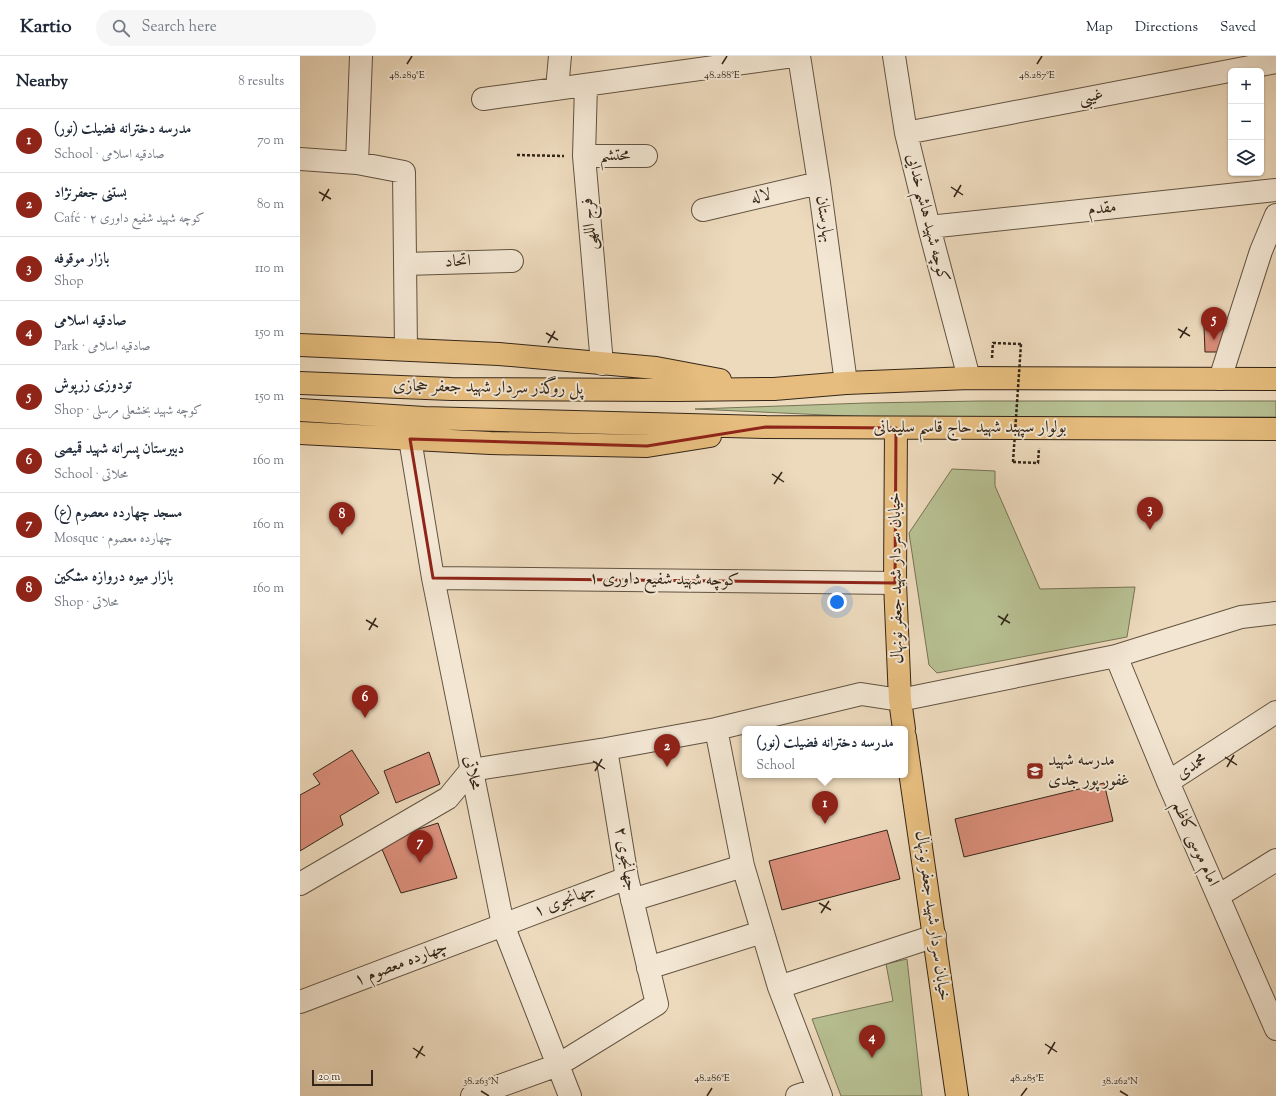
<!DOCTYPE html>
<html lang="en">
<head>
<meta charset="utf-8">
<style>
  :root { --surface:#fff; --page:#f6f6f7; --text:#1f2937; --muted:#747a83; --line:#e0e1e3; --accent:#8f2418 }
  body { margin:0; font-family:"Sorts Mill Goudy",Amiri,serif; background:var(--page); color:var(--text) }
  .controls { position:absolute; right:12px; top:12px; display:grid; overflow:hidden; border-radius:6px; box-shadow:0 1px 3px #0004 }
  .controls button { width:36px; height:36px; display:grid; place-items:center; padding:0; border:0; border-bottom:1px solid var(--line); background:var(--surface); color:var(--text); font:20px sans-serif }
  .scale { position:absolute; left:12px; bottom:10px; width:61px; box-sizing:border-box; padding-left:4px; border:2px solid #342618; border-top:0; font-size:11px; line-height:14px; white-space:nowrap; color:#342618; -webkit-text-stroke:3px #f3e7d4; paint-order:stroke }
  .you { position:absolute; left:537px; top:546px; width:14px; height:14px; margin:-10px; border:3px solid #fff; border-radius:50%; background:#1a73e8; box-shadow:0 0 0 6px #1a73e833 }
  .badge { display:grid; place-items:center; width:26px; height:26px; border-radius:50%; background:var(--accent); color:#fff; font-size:13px; font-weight:700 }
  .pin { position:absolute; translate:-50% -33px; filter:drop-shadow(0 1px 2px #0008) }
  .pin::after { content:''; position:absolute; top:21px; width:14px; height:12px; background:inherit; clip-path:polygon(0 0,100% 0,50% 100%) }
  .popup { position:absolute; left:442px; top:670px; width:166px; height:52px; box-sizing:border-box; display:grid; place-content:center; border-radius:6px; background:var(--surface); filter:drop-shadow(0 1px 3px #0005); font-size:13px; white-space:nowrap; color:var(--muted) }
  .popup b { font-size:15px; color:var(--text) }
  .popup::after { content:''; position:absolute; left:50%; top:100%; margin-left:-8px; border:8px solid transparent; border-top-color:var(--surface) }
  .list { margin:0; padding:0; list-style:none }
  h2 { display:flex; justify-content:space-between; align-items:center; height:52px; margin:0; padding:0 16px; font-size:17px }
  h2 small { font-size:13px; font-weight:400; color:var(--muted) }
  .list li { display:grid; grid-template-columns:26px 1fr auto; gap:12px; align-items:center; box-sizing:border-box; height:64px; padding:0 16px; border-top:1px solid var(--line) }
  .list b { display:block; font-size:15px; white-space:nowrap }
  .list p { margin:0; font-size:13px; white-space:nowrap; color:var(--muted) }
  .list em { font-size:13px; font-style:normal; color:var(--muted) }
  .icon { flex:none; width:22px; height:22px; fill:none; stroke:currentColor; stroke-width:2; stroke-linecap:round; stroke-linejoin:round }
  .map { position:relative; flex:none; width:976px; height:1040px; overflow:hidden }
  header { display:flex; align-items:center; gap:24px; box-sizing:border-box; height:56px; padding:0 20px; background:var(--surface); border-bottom:1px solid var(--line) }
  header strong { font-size:19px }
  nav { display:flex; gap:22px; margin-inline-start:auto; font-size:14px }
  .search { width:280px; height:36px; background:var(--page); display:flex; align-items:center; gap:10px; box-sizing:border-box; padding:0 14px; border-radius:22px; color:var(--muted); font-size:15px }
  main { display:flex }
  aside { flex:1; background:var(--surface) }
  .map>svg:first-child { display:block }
  .green { fill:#b7c092; stroke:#767355 }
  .building { fill:#da8e7a; stroke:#342618 }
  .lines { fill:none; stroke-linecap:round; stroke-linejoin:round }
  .minor-casing { stroke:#625341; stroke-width:24 }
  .major-casing { stroke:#342618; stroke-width:24 }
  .path { stroke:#342618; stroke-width:2.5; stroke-dasharray:3 2; stroke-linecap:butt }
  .minor { stroke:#f3e7d4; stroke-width:22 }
  .major { stroke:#e6bd7e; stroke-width:22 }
  .path-bridge { stroke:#342618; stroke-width:2.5; stroke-dasharray:3 2; stroke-linecap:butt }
  .marked { fill:none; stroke:#8f2418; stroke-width:3; stroke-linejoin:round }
  .ticks { fill:none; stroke:#342618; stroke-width:1.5 }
  .labels { text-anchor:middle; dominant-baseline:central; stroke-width:4; stroke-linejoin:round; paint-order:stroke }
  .street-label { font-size:17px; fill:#342618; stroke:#f3e7d4 }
  .poi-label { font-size:17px; fill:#342618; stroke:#f3e7d4; text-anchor:start }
  .ticks-label { font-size:10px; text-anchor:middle; fill:#342618; stroke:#f3e7d4; stroke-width:4; stroke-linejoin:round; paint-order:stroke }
</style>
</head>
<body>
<header>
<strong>Kartio</strong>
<div class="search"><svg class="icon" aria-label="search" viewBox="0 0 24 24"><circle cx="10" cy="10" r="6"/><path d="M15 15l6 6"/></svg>Search here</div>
<nav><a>Map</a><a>Directions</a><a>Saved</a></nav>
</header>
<main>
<aside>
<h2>Nearby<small>8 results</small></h2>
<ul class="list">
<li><span class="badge">1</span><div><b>مدرسه دخترانه فضیلت (نور)</b><p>School · صادقیه اسلامی</p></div><em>70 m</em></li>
<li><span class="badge">2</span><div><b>بستنی جعفرنژاد</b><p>Café · کوچه شهید شفیع داوری ۲</p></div><em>80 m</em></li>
<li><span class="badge">3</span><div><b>بازار موقوفه</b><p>Shop</p></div><em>110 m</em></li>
<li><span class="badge">4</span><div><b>صادقیه اسلامی</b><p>Park · صادقیه اسلامی</p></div><em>150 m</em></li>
<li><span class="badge">5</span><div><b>تودوزی زرپوش</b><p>Shop · کوچه شهید بخشعلی مرسلی</p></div><em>150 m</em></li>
<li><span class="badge">6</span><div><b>دبیرستان پسرانه شهید قمیصی</b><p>School · محلاتی</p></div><em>160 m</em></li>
<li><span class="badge">7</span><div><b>مسجد چهارده معصوم (ع)</b><p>Mosque · چهارده معصوم</p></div><em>160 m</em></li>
<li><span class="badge">8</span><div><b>بازار میوه دروازه مشکین</b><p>Shop · محلاتی</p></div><em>160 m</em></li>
</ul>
</aside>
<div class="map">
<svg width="976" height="1040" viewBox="0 0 976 1040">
  <rect width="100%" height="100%" fill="#eddabd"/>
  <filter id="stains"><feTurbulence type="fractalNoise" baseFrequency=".005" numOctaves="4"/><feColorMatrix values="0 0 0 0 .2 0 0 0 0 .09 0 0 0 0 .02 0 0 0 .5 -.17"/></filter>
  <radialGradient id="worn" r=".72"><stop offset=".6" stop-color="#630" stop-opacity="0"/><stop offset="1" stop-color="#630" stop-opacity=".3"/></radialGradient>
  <path class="green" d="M 680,345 L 976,345 L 976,361 L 569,361 L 395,353 L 566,347 Z
    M 652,413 L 695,415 L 695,430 L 740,533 L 835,531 L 827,581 L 637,617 L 629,609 L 609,477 Z
    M 607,903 L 622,1040 L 541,1040 L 512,963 L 593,945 L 586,908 Z"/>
  <path class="building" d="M 904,271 L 927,272 L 918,296 L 905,296 Z
    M 52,694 L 79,737 L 40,760 L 43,769 L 0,795 L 0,739 L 20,728 L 13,718 Z
    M 129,696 L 140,728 L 96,747 L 84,715 Z
    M 804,727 L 813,765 L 664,801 L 655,763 Z
    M 138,767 L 157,822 L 101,837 L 81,791 L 100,779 Z
    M 587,774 L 600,823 L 482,854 L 469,805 Z"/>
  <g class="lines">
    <defs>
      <path id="minor" d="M 499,0 L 519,127 L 546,327
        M 594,0 L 606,77 L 629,171 L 669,322
        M 286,29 L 284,100 L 302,308
        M 257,33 L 260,0
        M 183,43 L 493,0
        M 606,77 L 976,6
        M 284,100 L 346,100
        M 0,103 L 57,107 L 61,0
        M 57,107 L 104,116 L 106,293
        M 403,154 L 519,127
        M 629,171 L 976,134
        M 105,208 L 212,205
        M 920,323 L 961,195 L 976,159
        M 110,383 L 133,522 L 203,869 L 270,1040
        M 133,522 L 595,527
        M 816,600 L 868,726 L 976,973
        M 416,673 L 443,810 L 479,931 L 521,1040
        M 868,726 L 976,656
        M 0,828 L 148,742 L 171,714 L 306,693 L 416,673 L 561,638 L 600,644 L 816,600 L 941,561 L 976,557
        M 918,840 L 976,804
        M 332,844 L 443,810
        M 348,912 L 462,876
        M 479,931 L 635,880
        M 0,946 L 327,822
        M 172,1040 L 258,1009 L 357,948 L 327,822 L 306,693
        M 497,1040 L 518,1033"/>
      <path id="major" d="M 0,289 L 199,298 L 356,312 L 420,324
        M 0,327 L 151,333 L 376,334 L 474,333 L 546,327 L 669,322 L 976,323
        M 0,354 L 124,362 L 466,371 L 976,373
        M 596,372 L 595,527 L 600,644 L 604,673
        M 0,377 L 190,387 L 347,390 L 410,380
        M 605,681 L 657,1040"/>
    </defs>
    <use href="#minor" class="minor-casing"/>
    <use href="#major" class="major-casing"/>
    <path class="path" d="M 217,99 L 264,100
      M 692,302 L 693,287 L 721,288
      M 713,406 L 738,407 L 739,392"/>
    <use href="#minor" class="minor"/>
    <use href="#major" class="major"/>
    <path class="path-bridge" d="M 713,406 L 721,288"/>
  </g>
  <path class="marked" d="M 466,371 L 596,372 L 595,527 L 133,522 L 110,383 L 347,390 Z"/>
  <path class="ticks" d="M 107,8 L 112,0M 422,8 L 427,0M 737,8 L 742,0M 651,131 L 663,139M 19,136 L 31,143M 654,141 L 661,129M 22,145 L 29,133M 878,273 L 890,280M 246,277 L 258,284M 880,282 L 887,271M 248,287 L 255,275M 472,418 L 484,426M 474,428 L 482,416M 698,560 L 710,567M 66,564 L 78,571M 701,569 L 708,558M 69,574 L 76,562M 925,701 L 937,709M 293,705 L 305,713M 927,711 L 934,699M 295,715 L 302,703M 519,847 L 531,854M 521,857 L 529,845M 745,988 L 757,996M 113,992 L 125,1000M 748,998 L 755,986M 116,1002 L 123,990M 181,1035 L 189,1040M 820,1035 L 828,1040M 407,1040 L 412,1032M 721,1040 L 727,1032"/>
  <defs>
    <symbol id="school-square" viewBox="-11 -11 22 22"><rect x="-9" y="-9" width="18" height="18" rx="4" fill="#8f2418" stroke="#f3e7d4"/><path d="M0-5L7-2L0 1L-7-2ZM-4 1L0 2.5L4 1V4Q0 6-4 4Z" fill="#fff"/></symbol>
  </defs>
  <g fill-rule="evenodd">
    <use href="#school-square" x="725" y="705" width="20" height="20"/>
  </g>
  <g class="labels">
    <g class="street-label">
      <text transform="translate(791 41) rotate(-11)">غیبی</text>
      <text x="315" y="100">محتشم</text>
      <text transform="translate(461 141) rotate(-13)">لاله</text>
      <text transform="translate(802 153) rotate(-6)">مقدم</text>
      <text transform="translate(627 162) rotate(76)">کوچه شهید هاشم خدایی</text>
      <text transform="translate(524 163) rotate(82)">بهارستان</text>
      <text transform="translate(290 168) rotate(-95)">فرج اللهی</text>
      <text transform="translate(158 206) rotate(-2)">اتحاد</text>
      <text transform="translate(188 332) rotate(1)">پل روگذر سردار شهید جعفر حجازی</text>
      <text x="670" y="372">بولوار سپهبد شهید حاج قاسم سلیمانی</text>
      <text transform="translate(597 522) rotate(-91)">خیابان سردار شهید جعفر نونهال</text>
      <text transform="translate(364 524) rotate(1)">کوچه شهید شفیع داوری ۱</text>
      <text transform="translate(892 711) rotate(-33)">محمدی</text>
      <text transform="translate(172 717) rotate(79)">محلاتی</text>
      <text transform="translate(895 788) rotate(66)">امام موسی کاظم</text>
      <text transform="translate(325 803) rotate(80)">جهانجوی ۲</text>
      <text transform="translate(265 845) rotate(-21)">جهانجوی ۱</text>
      <text transform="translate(632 860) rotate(82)">خیابان سردار شهید جعفر نونهال</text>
      <text transform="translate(101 908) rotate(-21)">چهارده معصوم ۱</text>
    </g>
    <g class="poi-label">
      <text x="748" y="705">مدرسه شهید<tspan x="748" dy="20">غفور پور جدی</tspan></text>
    </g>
  </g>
  <g class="ticks-label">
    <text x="107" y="22">48.289°E</text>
    <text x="422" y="22">48.288°E</text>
    <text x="737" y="22">48.287°E</text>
    <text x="412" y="1025">48.286°E</text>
    <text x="727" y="1025">48.285°E</text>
    <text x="181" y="1028">38.263°N</text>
    <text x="820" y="1028">38.262°N</text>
  </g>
  <rect width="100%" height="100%" filter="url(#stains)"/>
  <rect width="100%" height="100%" fill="url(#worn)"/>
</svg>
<div class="controls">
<button>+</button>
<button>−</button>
<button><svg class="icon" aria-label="layers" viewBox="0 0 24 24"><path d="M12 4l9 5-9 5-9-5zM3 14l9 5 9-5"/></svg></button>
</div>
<div class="scale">20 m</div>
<div class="you"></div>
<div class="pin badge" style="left:525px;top:768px">1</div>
<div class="popup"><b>مدرسه دخترانه فضیلت (نور)</b>School</div>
<div class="pin badge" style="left:367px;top:711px">2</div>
<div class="pin badge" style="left:850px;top:474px">3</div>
<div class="pin badge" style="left:572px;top:1002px">4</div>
<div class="pin badge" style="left:914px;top:284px">5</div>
<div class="pin badge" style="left:65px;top:662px">6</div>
<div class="pin badge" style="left:120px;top:807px">7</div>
<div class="pin badge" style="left:42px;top:479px">8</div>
</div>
</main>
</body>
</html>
